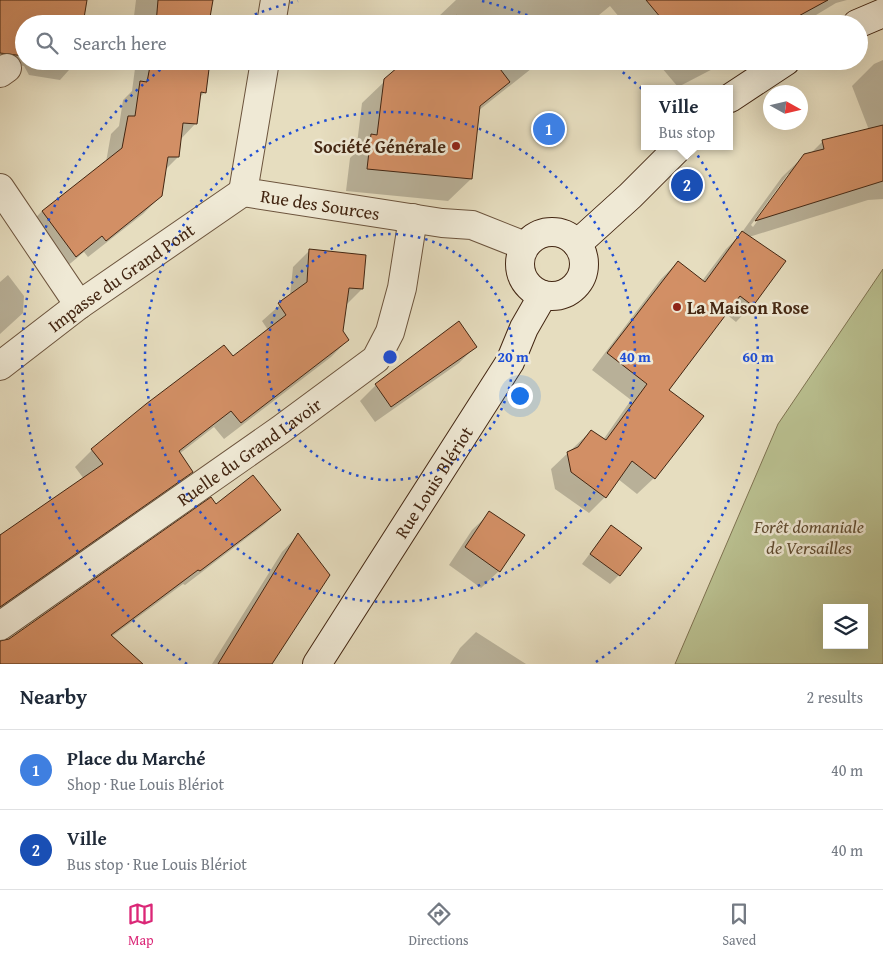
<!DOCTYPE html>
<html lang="en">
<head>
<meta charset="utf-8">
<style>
  :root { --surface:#fff; --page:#f6f6f7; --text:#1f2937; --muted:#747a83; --line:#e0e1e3; --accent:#db2777 }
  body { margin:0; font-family:"Gentium Book Plus",serif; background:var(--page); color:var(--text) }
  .controls { position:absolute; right:15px; bottom:15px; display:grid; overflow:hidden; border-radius:0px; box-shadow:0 5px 20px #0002 }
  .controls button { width:45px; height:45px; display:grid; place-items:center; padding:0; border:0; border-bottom:1px solid var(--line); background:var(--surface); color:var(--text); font:25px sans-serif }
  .compass { position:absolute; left:763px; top:85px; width:45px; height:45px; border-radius:50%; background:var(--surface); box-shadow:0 5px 20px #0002; rotate:98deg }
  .you { position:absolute; left:519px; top:395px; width:18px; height:18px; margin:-12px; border:4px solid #fff; border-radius:50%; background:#1a73e8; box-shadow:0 0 0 8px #1a73e833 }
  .badge { display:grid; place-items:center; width:32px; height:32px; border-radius:50%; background:var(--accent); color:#fff; font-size:16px; font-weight:700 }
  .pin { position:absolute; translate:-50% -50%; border:2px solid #fff; box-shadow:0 1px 5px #0006 }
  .popup { position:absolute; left:641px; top:85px; width:92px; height:65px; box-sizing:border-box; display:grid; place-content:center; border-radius:0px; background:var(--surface); filter:drop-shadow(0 1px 4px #0005); font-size:16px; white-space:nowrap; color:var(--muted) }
  .popup b { font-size:19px; color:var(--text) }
  .popup::after { content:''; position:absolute; left:50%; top:100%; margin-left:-10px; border:10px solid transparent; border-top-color:var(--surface) }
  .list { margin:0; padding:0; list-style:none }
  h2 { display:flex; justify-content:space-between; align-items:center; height:65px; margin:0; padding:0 20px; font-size:21px }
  h2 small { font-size:16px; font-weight:400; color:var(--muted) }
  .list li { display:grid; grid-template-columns:32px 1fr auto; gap:15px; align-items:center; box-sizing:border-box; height:80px; padding:0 20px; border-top:1px solid var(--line) }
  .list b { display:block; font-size:19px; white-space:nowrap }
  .list p { margin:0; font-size:16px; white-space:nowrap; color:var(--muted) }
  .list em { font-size:16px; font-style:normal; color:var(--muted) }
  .icon { flex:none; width:28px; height:28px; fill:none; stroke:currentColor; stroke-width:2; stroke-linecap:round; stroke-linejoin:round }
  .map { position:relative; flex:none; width:883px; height:664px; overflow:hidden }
  .search { position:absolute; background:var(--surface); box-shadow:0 5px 20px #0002; left:15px; right:15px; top:15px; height:55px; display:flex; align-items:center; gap:12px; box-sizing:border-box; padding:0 18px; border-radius:28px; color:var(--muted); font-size:19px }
  .sheet { height:225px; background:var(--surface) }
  nav { display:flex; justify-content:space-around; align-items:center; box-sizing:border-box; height:70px; border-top:1px solid var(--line); background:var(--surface); font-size:14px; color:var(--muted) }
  nav a { display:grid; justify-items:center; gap:2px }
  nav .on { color:var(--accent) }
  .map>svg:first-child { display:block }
  .green { fill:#b9bf8f; stroke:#7e7250; fill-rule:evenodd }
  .shadow { fill:#0003; fill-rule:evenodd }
  .building { fill:#d28f65; stroke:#432612 }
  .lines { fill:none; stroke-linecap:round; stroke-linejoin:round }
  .minor-casing { stroke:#6c543d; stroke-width:30 }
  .secondary-casing { stroke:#432612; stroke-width:30 }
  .minor { stroke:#efe9d5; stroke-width:28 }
  .secondary { stroke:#efe9d5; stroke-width:28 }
  .ring { fill:none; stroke:#1d4ed8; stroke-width:2.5; stroke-dasharray:2.5 5 }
  .poi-dot { fill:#8f2418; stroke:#efe9d5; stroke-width:2 }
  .labels { text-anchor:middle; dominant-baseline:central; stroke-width:5; stroke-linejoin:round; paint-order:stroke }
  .poi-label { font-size:18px; font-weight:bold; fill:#432612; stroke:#efe9d5; text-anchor:end }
  .street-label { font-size:18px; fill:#432612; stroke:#efe9d5 }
  .park-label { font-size:18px; font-style:italic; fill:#604c31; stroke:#efe9d5 }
  .centre { fill:#1d4ed8; stroke:#efe9d5; stroke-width:2.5 }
  .ring-label { font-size:15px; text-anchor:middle; font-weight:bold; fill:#1d4ed8; stroke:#efe9d5; stroke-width:5; stroke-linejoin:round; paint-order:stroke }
</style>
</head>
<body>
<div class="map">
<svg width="883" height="664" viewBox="0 0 883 664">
  <rect width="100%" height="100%" fill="#e6ddbf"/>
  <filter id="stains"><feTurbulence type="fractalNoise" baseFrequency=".004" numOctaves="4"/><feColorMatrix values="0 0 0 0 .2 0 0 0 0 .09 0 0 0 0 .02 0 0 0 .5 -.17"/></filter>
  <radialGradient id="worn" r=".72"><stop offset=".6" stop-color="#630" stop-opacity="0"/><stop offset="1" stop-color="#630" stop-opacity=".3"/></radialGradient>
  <path class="green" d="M 883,269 L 883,664 L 675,664 L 778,424 ZM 827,608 L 864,608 L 864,645 L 827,645 Z"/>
  <path class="shadow" d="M 0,0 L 85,0 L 24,24 L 24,61 L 77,61 L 60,80 L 29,75 L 24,66 L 0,63 Z
    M 136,0 L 212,0 L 209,24 L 133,24 Z
    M 456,0 L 847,0 L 836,3 L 801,24 L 625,24 L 610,6 L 588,24 L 444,24 L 438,17 Z
    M 883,60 L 883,199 L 868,200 L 749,237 L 752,305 L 736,322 L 725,313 L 667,391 L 702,416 L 654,478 L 637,494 L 618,479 L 605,497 L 589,513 L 555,489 L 551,469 L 591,431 L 603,440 L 631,400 L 592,370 L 661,279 L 678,262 L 702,281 L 726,249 L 740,235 L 782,177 L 805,155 L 810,154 L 823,141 L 869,130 L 852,86 L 874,64 ZM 788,174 L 791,174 L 753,227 L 751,225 Z
    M 136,61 L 209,61 L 204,93 L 199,98 L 196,123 L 180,140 L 178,157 L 165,170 L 161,196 L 143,214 L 88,257 L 84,252 L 59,273 L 25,229 L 42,211 L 106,162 L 111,134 L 119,126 L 123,100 L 132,91 Z
    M 406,61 L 541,61 L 478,111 L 471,179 L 448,201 L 346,191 L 350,158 L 356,152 L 362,103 Z
    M 656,61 L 728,61 L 678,87 Z
    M 310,250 L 362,289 L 345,306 L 342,331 L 348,340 L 331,357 L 224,439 L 214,427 L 179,454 L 192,472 L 175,488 L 0,612 L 0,535 L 84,479 L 75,467 L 92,450 L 233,358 L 268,330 L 262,321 L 290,296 L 293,267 Z
    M 8,275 L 24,296 L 23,313 L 0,334 L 0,282 Z
    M 459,322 L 475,347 L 459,363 L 375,422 L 360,401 L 376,385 Z
    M 215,506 L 279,510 L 265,524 L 185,585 L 183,584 L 111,637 L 114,664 L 0,664 L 0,648 Z
    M 490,513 L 524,535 L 499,571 L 481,588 L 449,565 L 472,530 Z
    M 611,526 L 619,575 L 610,584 L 582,564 Z
    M 298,535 L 270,664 L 212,664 L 282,552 Z
    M 476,632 L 526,664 L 450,664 L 460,648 Z"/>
  <path class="building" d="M 0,0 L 87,0 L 83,24 L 24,24 L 24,56 L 0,53 Z
    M 158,0 L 213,0 L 209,23 L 213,24 L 156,24 Z
    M 646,0 L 828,0 L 784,24 L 666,24 Z
    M 457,15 L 464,24 L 447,24 Z
    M 151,61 L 210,61 L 206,93 L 201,92 L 197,124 L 183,123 L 179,157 L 168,157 L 162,196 L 106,241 L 102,236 L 76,257 L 42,211 L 122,148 L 128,116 L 135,116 L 140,81 L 147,82 Z
    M 405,61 L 494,61 L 510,82 L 480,106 L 472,179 L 367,169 L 371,134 L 377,135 L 384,79 Z
    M 883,125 L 883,181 L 755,221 L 804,154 L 824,149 L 822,140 Z
    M 742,231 L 786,261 L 753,306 L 740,296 L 669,390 L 704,416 L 655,479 L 632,461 L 606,498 L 571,472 L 567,452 L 578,447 L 591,430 L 606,440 L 647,384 L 607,353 L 678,261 L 705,282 Z
    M 309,249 L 366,255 L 363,289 L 349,288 L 343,331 L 349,340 L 241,423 L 231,411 L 179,451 L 193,472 L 0,607 L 0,535 L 103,464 L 91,449 L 146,404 L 224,345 L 233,356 L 286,315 L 278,303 L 307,282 Z
    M 459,321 L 477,347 L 391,407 L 375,384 Z
    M 253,475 L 281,510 L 200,571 L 198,570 L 111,635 L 143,664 L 0,664 L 0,641 L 9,639 L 211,497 L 216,504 Z
    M 489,511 L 525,535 L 500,572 L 465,547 Z
    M 611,525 L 642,548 L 620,576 L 590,554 Z
    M 298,533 L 330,575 L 272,664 L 218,664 Z"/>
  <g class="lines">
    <defs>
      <g id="minor">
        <path d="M 271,24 L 275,0"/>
        <path id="s1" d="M 265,61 L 243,192 L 442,223 L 472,225 L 525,246"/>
        <path d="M 0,73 L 7,68"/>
        <path d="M 0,188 L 79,305"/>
        <path id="s2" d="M 0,366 L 79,305 L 243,192"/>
        <path id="s3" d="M 0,626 L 280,430 L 376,359 L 390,332 L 402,288 L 413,218"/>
      </g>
      <g id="secondary">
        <path d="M 857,24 L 883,13"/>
        <path d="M 730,98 L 786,61"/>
        <circle cx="552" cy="264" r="32"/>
        <path d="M 577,244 L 630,196 L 680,146"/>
        <path id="s4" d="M 317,664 L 510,362 L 524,328 L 543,295"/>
      </g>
    </defs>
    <use href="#minor" class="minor-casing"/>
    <use href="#secondary" class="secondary-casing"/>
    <use href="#minor" class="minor"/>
    <use href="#secondary" class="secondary"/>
  </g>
  <g class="ring">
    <circle cx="390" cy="357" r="123"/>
    <circle cx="390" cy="357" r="245"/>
    <path d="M187 664A368 368 0 0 1 169 63M234 23A368 368 0 0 1 298 1M482 1A368 368 0 0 1 546 23M611 63A368 368 0 0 1 593 664"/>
  </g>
  <g class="poi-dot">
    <circle cx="456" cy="146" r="5"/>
    <circle cx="677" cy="307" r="5"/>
  </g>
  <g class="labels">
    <g class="poi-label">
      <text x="446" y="146">Société Générale</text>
      <text x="687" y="307" text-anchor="start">La Maison Rose</text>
    </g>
    <g class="street-label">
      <text stroke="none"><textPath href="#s1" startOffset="211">Rue des Sources</textPath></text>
      <text stroke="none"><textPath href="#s2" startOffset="150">Impasse du Grand Pont</textPath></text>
      <text stroke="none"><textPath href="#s3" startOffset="304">Ruelle du Grand Lavoir</textPath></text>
      <text stroke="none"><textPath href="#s4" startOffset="216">Rue Louis Blériot</textPath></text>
    </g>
    <g class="park-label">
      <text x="809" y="526">Forêt domaniale<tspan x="809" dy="21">de Versailles</tspan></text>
    </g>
  </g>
  <circle cx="390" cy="357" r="8" class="centre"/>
  <g class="ring-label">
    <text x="513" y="362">20 m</text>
    <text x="635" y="362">40 m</text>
    <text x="758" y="362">60 m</text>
  </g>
  <rect width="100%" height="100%" filter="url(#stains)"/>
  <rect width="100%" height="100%" fill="url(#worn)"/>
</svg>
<div class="controls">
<button><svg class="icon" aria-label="layers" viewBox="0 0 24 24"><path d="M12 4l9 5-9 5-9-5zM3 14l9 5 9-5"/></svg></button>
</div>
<svg class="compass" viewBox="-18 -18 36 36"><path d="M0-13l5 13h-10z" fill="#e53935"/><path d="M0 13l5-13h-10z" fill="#747a83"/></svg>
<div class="you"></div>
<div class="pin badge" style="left:549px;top:129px;background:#3f7fe0">1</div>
<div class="pin badge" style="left:687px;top:185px;background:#1a4fb4">2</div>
<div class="popup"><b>Ville</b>Bus stop</div>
<div class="search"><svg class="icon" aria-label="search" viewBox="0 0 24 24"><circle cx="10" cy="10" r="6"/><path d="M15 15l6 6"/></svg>Search here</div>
</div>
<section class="sheet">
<h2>Nearby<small>2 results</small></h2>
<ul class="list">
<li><span class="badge" style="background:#3f7fe0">1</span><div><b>Place du Marché</b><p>Shop · Rue Louis Blériot</p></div><em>40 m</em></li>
<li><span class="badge" style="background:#1a4fb4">2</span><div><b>Ville</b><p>Bus stop · Rue Louis Blériot</p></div><em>40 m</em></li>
</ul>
</section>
<nav>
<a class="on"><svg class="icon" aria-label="map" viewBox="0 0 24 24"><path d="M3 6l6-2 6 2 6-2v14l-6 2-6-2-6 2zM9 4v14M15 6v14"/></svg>Map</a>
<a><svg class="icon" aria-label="directions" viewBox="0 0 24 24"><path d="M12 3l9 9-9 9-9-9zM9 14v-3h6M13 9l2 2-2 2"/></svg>Directions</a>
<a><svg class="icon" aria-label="saved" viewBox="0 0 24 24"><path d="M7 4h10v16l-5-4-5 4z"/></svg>Saved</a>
</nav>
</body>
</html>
